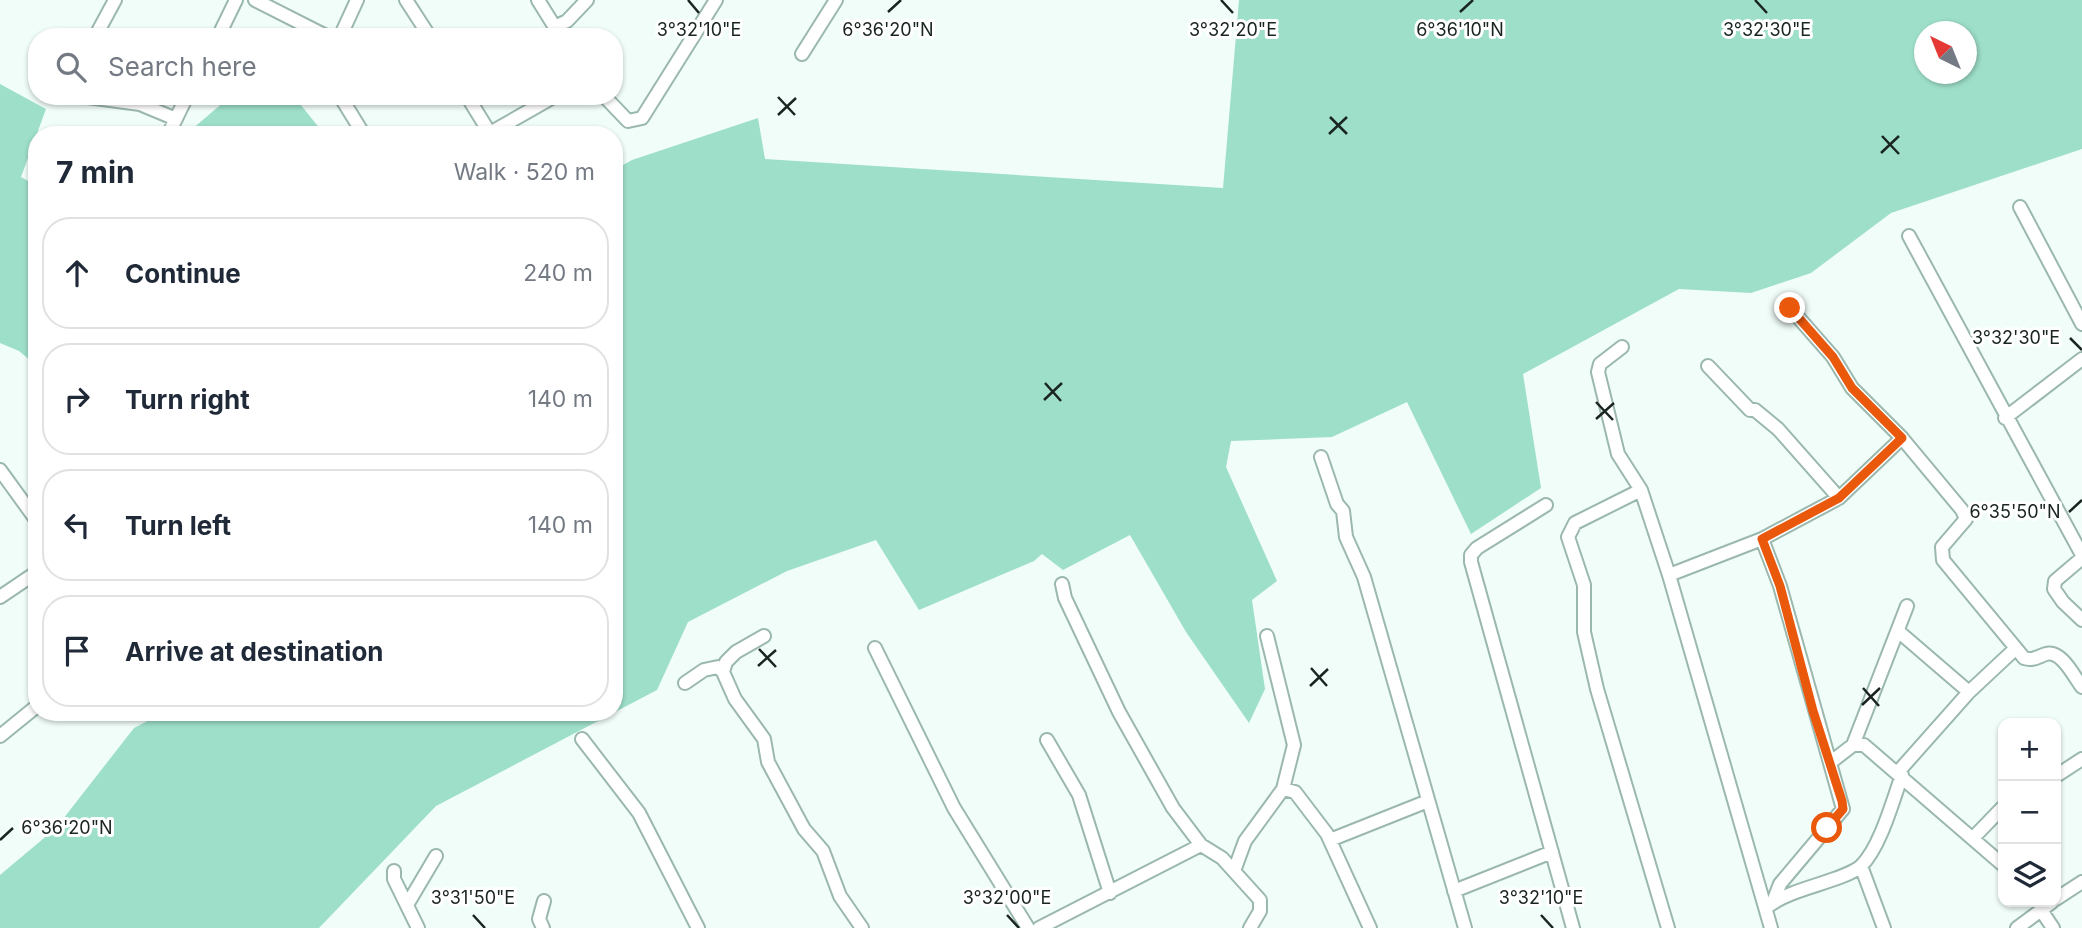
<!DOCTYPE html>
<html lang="en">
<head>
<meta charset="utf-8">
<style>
  :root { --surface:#fff; --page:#f6f6f7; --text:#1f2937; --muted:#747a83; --line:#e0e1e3 }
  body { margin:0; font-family:Inter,sans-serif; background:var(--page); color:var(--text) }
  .controls { position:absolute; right:21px; bottom:21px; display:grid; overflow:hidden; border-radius:14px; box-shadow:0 2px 5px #0004 }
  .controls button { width:63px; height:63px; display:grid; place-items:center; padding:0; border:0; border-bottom:2px solid var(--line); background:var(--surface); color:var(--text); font:35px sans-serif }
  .compass { position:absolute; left:1914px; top:21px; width:63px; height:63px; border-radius:50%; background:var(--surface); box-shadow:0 2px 5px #0004; rotate:317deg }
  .stop { position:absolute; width:21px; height:21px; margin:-16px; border:5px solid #ea580c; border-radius:50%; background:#fff }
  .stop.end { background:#ea580c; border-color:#fff; box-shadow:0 2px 7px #0008 }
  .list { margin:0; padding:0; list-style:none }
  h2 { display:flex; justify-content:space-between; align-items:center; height:91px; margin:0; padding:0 28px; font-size:30px }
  h2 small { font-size:23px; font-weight:400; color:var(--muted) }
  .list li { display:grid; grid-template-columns:46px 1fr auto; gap:21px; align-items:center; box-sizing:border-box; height:112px; margin:0 14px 14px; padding:0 14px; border:2px solid var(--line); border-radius:28px }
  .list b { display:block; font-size:26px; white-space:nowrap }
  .list em { font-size:23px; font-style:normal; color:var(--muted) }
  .icon { flex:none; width:38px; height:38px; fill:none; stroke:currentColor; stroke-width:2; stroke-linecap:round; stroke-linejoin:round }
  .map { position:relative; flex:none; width:2082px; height:928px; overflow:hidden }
  .search { position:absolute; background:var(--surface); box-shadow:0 2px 5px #0004; left:28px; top:28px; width:595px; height:77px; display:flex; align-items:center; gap:18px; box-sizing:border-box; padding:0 24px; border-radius:28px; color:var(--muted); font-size:26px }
  .panel { position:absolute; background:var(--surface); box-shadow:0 2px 5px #0004; left:28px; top:126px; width:595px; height:595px; border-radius:28px }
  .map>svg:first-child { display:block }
  .green { fill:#9edfca; fill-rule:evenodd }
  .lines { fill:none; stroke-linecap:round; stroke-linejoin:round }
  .minor-casing { stroke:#9bb8ae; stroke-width:16 }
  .minor { stroke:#fff; stroke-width:12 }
  .route { stroke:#ea580c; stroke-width:9 }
  .ticks { fill:none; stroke:#1a2522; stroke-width:2.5 }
  .ticks-label { font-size:18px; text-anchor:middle; fill:#1a2522; stroke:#fff; stroke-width:6; stroke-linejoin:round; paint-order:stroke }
</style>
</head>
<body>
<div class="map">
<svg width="2082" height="928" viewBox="0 0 2082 928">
  <rect width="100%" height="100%" fill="#f1fdf9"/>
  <path class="green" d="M 1239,0 L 2082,0 L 2082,149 L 1891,213 L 1811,273 L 1751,293 L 1679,289 L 1523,374 L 1541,488 L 1471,534 L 1407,402 L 1332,437 L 1231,441 L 1226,467 L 1277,581 L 1252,600 L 1265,689 L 1249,723 L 1186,632 L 1130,535 L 1063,570 L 1042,554 L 1034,561 L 919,610 L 876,540 L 787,571 L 688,622 L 657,690 L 436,806 L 319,928 L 0,928 L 0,875 L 56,828 L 134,728 L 165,712 L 614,712 L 614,170 L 632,160 L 758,118 L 765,159 L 1223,188 ZM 1924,32 L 1966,32 L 1966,74 L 1924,74 Z
    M 0,84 L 46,109 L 21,177 L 37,186 L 37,366 L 19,351 L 0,343 Z
    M 231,96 L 296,99 L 325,135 L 185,135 Z"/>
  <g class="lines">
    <defs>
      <path id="minor" d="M 255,0 L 328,37
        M 406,0 L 430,37
        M 538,0 L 561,37
        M 555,27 L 567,21 L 587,0
        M 95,37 L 115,0
        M 218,37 L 236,0
        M 340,37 L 357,0
        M 802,54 L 836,0
        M 80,96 L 140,104 L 176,119
        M 340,96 L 364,135
        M 467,96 L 491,135
        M 604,96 L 628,121 L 642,118 L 716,0
        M 490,133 L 555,96
        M 168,135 L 187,96
        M 2020,207 L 2082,324
        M 1909,236 L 2082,555
        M 1790,308 L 1833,357 L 1852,388 L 1902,438 L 1962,510 L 1966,519 L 1942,547 L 1943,560 L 2024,658 C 2033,661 2037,657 2046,654 C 2062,650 2074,677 2082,687
        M 1622,347 L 1600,364 L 1598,372 L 1618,454 L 1641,490 L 1669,575 L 1771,928
        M 1708,366 L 1750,410 L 1755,410 L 1778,429 L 1839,498
        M 2005,418 L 2082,359
        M 1321,457 L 1337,504 L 1343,511 L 1346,537 L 1364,577 L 1465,928
        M 0,470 L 37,521
        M 1641,490 L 1575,523 L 1568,537 L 1584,585 L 1584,632 L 1597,689 L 1668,928
        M 1546,505 L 1477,548 L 1471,555 L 1471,562 L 1573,928
        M 1762,539 L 1780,586 L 1843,809 L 1780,884 L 1773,902
        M 2082,558 L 2055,581 L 2054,589 L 2063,602 L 2082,620
        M 1669,575 L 1762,539 L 1839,498 L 1902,438
        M 1062,584 L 1065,598 L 1119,712 L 1173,808 L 1201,845 L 1222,858 L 1260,900 L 1260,911 L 1250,928
        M 0,597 L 37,572
        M 1898,631 L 1969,692
        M 764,636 L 736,652 L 726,662 L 723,672 L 735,699 L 764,739 L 768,762 L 804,829 L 823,851 L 840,896 L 862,928
        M 875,648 L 954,808 L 1028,928
        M 685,683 L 704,670 L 718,667 L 723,672
        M 0,736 L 37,706
        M 582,739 L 639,813 L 698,928
        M 1047,740 L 1079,795 L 1110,893
        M 1853,745 L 1864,745 L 2003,865
        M 1831,762 L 1853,745 L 1907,606
        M 1898,772 L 1969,692 L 2015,649
        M 2056,776 L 2082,759
        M 1283,789 L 1295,792 L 1327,834 L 1370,928
        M 1974,837 L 2003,807
        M 1330,840 L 1428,801
        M 1861,866 L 1884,928
        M 394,871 L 394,879 L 418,928
        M 1234,871 L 1245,841 L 1283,789 L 1294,745 L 1267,636
        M 1454,891 L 1552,852
        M 2056,899 L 2082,882
        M 407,905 L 436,856
        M 1770,905 C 1792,888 1844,881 1861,866 C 1880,848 1893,800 1902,775
        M 2041,910 L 2053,928
        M 543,928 L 539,919 L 544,901
        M 1039,928 L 1201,845
        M 2017,928 L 2052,902"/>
    </defs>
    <use href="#minor" class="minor-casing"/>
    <use href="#minor" class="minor"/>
  </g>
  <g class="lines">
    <path class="route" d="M 1790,308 L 1833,357 L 1852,388 L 1902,438 L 1839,498 L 1762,539 L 1780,586 L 1813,711 L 1842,801 L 1843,809 L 1827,828"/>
  </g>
  <path class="ticks" d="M 688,0 L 699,13M 1221,0 L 1233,13M 1755,0 L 1767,13M 888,12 L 901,0M 1460,12 L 1473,0M 778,97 L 795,115M 778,115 L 796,98M 1330,117 L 1347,134M 1329,134 L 1347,117M 1882,136 L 1899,154M 1881,153 L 1899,136M 2070,338 L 2082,350M 1045,383 L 1061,401M 1044,400 L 1062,383M 1596,402 L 1613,420M 1596,419 L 1614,403M 2069,512 L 2082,500M 759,649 L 776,667M 758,666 L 776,650M 1311,668 L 1327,686M 1310,686 L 1328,669M 1863,688 L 1879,706M 1862,705 L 1880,688M 0,840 L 13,828M 473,915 L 485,928M 1007,915 L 1019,928M 1541,915 L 1553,928"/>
  <g class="ticks-label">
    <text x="888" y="36">6°36'20"N</text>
    <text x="1460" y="36">6°36'10"N</text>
    <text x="699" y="36">3°32'10"E</text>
    <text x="1233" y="36">3°32'20"E</text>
    <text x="1767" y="36">3°32'30"E</text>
    <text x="2016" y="344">3°32'30"E</text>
    <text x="2015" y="518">6°35'50"N</text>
    <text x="67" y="834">6°36'20"N</text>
    <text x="473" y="904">3°31'50"E</text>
    <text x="1007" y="904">3°32'00"E</text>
    <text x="1541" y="904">3°32'10"E</text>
  </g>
</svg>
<div class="controls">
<button>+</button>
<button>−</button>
<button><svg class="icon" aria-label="layers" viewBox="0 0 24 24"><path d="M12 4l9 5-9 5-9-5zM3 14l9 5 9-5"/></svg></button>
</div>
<svg class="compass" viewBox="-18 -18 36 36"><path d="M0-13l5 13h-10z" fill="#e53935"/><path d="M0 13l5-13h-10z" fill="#747a83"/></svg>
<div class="stop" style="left:1827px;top:828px"></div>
<div class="stop end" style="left:1790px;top:308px"></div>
<div class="search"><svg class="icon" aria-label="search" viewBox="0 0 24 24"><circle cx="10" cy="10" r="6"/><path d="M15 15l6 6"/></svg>Search here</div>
<section class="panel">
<h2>7 min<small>Walk · 520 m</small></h2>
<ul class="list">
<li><svg class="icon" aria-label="ahead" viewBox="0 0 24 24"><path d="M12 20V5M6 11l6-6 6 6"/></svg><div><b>Continue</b></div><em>240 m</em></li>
<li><svg class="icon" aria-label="right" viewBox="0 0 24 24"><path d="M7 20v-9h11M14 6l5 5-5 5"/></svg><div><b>Turn right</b></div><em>140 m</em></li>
<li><svg class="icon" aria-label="left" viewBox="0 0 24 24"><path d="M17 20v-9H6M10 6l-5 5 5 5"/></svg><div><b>Turn left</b></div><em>140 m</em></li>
<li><svg class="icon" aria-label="arrive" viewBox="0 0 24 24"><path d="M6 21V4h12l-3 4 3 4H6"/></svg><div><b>Arrive at destination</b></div></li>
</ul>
</section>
</div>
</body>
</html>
